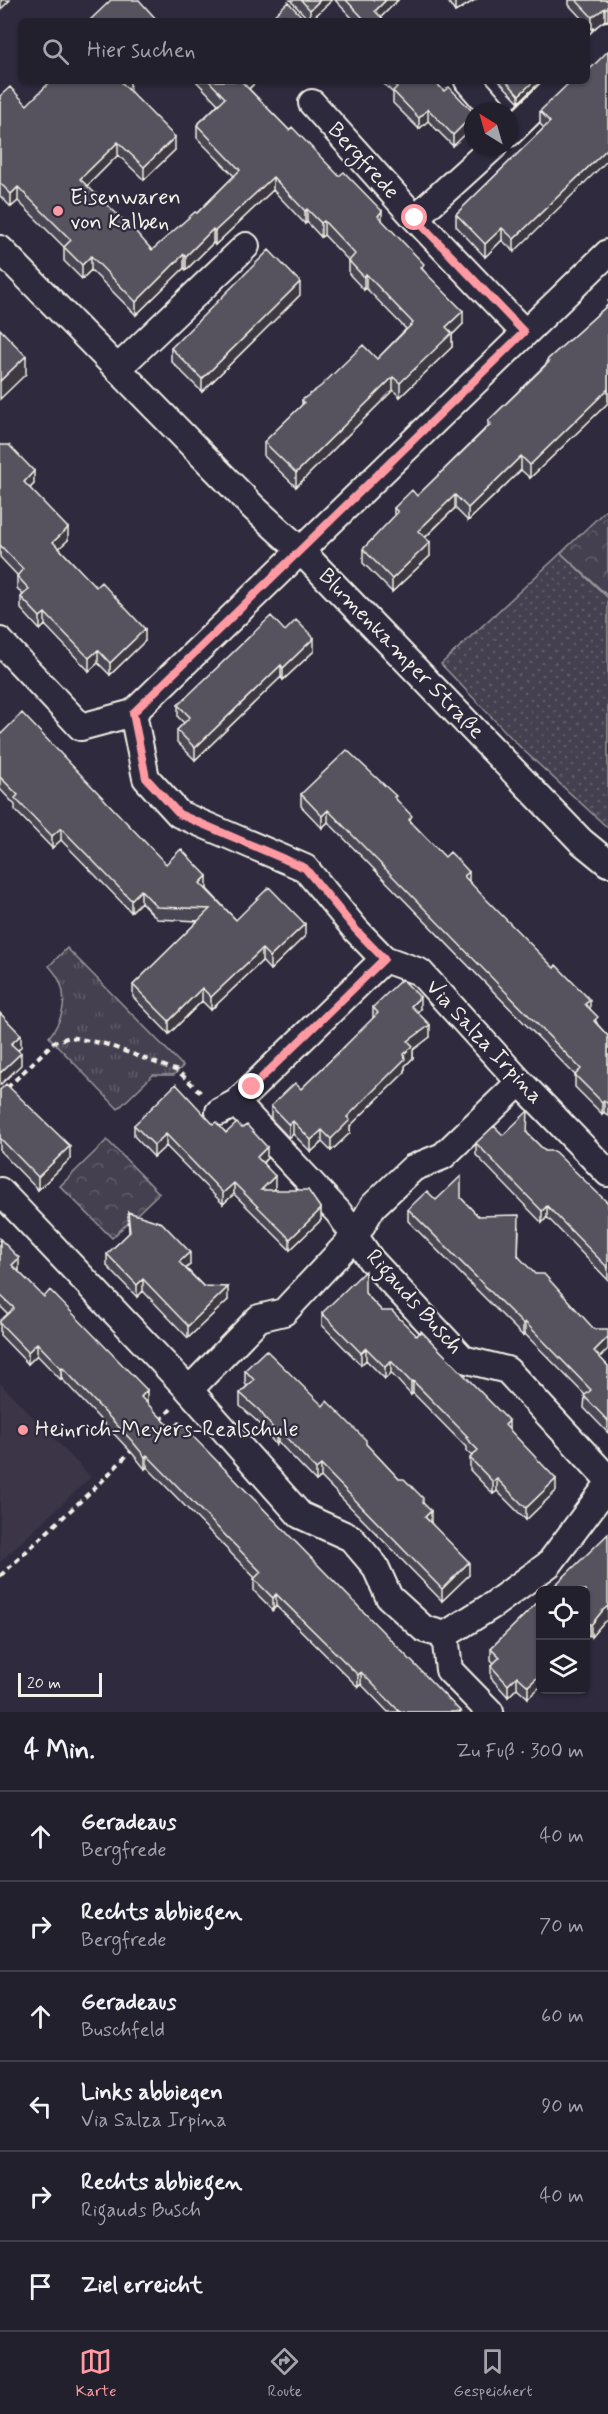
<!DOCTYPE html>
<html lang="de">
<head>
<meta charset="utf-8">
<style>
  :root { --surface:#23202e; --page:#2b2836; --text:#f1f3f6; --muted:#a3a3aa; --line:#403e4a; --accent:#ff9aa2 }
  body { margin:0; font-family:Mynerve,sans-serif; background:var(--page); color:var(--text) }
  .controls { position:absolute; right:18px; bottom:18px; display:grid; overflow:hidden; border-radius:9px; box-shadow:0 2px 4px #0004 }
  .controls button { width:54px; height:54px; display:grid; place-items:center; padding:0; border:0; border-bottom:2px solid var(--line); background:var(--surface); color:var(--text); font:30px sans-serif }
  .compass { position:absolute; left:464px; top:102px; width:54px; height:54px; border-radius:50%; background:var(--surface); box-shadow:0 2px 4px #0004; rotate:323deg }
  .scale { position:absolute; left:18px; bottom:15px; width:84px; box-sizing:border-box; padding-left:6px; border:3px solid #f4f1e8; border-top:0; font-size:16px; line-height:21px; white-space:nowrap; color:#f4f1e8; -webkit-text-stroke:4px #2f2a3d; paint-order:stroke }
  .stop { position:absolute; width:18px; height:18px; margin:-14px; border:4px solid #ff9aa2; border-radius:50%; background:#fff }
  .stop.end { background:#ff9aa2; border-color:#fff; box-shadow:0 2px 6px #0008 }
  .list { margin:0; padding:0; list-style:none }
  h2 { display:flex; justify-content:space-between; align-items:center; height:78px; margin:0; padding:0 24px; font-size:26px }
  h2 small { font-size:20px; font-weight:400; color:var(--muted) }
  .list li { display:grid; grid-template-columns:39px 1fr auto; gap:18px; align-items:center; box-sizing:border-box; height:90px; padding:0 24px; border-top:2px solid var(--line) }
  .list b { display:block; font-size:22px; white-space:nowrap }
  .list p { margin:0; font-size:20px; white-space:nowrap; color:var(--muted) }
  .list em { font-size:20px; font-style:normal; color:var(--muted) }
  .icon { flex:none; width:33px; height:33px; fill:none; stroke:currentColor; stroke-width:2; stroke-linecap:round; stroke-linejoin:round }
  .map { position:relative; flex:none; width:608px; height:1712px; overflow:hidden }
  .search { position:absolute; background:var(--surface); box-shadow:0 2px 4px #0004; left:18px; right:18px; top:18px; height:66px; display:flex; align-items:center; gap:15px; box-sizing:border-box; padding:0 21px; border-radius:9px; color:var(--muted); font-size:22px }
  .sheet { height:618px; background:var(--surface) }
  nav { display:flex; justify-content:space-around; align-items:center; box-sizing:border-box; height:84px; border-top:2px solid var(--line); background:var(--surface); font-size:16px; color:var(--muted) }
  nav a { display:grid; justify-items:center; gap:3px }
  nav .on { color:var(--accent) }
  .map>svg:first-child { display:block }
  .built { fill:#3b3647 }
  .grass { fill:url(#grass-dots); stroke:#9c989c; stroke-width:1.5 }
  .forest { fill:url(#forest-crowns); stroke:#9c989c; stroke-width:1.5 }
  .park { fill:url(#park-tufts); stroke:#9c989c; stroke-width:1.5 }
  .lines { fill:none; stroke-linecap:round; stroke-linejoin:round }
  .minor-casing { stroke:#f4f1e8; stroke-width:30 }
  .path { stroke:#f4f1e8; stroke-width:4; stroke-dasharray:6 4.5; stroke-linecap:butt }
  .minor { stroke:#2f2a3d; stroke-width:26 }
  .wall { fill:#4a4752; stroke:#f4f1e8; stroke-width:1.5 }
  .shaded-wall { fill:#3c3942; stroke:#f4f1e8; stroke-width:1.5 }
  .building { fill:#56525f; stroke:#f4f1e8; stroke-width:1.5 }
  .route { stroke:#ff9aa2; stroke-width:8 }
  .poi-dot { fill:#ff9aa2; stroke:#2f2a3d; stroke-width:2 }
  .labels { text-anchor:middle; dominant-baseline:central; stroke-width:4.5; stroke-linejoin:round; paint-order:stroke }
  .street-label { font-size:22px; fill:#f4f1e8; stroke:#2f2a3d }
  .poi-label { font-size:22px; fill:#f4f1e8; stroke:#2f2a3d; text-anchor:start }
</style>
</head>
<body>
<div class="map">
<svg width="608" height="1712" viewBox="0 0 608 1712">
  <defs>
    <pattern id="grass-dots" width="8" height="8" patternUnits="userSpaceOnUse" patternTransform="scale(1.5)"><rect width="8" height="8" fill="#454050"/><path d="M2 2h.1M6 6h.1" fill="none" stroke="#605c69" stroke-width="1.8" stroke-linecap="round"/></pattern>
    <pattern id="forest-crowns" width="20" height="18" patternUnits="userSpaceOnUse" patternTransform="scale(1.5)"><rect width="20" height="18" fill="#454050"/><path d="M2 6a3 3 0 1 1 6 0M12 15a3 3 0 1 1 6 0" fill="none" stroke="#605c69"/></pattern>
    <pattern id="park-tufts" width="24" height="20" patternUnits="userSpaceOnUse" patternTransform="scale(1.5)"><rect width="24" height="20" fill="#454050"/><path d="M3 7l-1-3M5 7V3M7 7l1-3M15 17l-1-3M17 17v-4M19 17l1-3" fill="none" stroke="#605c69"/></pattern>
  </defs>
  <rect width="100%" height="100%" fill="#2f2a3d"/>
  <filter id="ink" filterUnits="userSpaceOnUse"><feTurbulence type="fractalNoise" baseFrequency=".0167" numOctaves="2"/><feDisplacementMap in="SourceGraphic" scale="12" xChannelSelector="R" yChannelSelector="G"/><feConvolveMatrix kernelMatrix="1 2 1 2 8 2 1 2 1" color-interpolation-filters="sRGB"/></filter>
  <g filter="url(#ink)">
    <path class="built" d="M 0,1383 L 91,1477 L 0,1562 Z"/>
    <path class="grass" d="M 561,553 L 608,598 L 608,828 L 522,749 L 441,664 Z"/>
    <path class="forest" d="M 608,508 L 608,596 L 561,553 Z
      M 107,1140 L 159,1193 L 112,1238 L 60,1186 Z"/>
    <path class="park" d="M 67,948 L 183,1066 L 174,1075 L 153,1075 L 118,1109 L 49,1037 C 67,1015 70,988 49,966 Z"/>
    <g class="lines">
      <defs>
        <path id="minor" d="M 587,56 L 608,35
          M 468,81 L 494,111
          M 312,103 L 415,218
          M 509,133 L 562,81
          M 493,147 L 415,218 L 524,332
          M 0,249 L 254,508 L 301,551 L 581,841 L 608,863
          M 118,368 L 246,246
          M 0,641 L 81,727 L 133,713 L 608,253
          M 133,713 L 146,778 L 179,814 L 305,868 L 356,930 L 384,959 L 420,972 L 520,1082 L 608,1173
          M 236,1103 L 339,1213 L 371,1260 L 463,1359 L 507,1370 L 608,1479
          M 219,1112 L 236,1103 L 384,959
          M 0,1191 L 189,1390 L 300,1515 L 351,1538 L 375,1566 L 389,1597 L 424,1629 L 445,1635 L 493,1605 L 549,1564 L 608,1485
          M 189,1390 L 259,1318 L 284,1312 L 356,1235 L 373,1206 L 413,1168 L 443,1156 L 520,1082
          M 445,1635 L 449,1670 L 490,1712"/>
      </defs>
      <use href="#minor" class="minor-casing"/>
      <path class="path" d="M 0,1095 L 54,1042 L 70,1037 L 105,1044 L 178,1071 L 202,1094
        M 160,1421 L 171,1409
        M 0,1576 L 102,1481 L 134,1448"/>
      <use href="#minor" class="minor"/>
    </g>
    <path class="wall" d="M 290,0 L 332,0 L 310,21 Z
      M 335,0 L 398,0 L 381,17 L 385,21 L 355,21 Z
      M 447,0 L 475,0 L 455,12 Z
      M 569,0 L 608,0 L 608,21 L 605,20 L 592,30 L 587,24 L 587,21 L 584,21 L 569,5 Z
      M 130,81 L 129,90 L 175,150 L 144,180 L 118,155 L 87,186 L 152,250 L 197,213 L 234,176 L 197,138 L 197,125 L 218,104 L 196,81 L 257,81 L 249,89 L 289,130 L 382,221 L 424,271 L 463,324 L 452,335 L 452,347 L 400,397 L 393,390 L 296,487 L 264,456 L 264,442 L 302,405 L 302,400 L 377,359 L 406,329 L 366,288 L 364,290 L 349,274 L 349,261 L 324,235 L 321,237 L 307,222 L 305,224 L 273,190 L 215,245 L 213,243 L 186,270 L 184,268 L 136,315 L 91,270 L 82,279 L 64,261 L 64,247 L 18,201 L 11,207 L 0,196 L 0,96 L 27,105 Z
      M 381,81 L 434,81 L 444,91 L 473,112 L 453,146 L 428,121 L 419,129 L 393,103 L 393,93 Z
      M 499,81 L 541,81 L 519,102 Z
      M 587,81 L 514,252 L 502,240 L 485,257 L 456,226 L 456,214 L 544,128 L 540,124 L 540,111 Z
      M 300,295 L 202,392 L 171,361 L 171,348 Z
      M 608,300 L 608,403 L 530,478 L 521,470 L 468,521 L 455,508 L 425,538 L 430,556 L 392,592 L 363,563 L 363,549 L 394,517 L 394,508 L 417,496 L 488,426 L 488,421 L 547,363 L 547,360 L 608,305 Z
      M 0,445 L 34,484 L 30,488 L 68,540 L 59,548 L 145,641 L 110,675 L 98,663 L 89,671 L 45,625 L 40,630 L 21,609 L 21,597 L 23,595 L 17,588 L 17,575 L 0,557 Z
      M 285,631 L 314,651 L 283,680 L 281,677 L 195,760 L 177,742 L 177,730 L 184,723 L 178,717 L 178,705 Z
      M 0,735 L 166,864 L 207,888 L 207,889 L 236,920 L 305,936 L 270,970 L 262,961 L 211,1010 L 202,1001 L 169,1034 L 133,997 L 133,985 L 198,921 L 157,919 L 141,902 L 131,912 L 61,840 L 52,848 L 15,810 L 15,805 L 0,789 Z
      M 301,794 L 396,799 L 412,823 L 590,1009 L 598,1025 L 608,1036 L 608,1116 L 604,1112 L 602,1114 L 575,1087 L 575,1075 L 328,822 L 322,828 L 301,806 Z
      M 373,1007 L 420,1009 L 417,1012 L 430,1037 L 413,1050 L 413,1058 L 405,1066 L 405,1072 L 350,1126 L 350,1133 L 331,1151 L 322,1142 L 311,1152 L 293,1134 L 289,1138 L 271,1119 L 271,1106 L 301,1089 L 340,1051 L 373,1019 Z
      M 0,1090 L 70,1159 L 38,1190 L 0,1151 Z
      M 213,1124 L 267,1158 L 263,1163 L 275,1188 L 273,1190 L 321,1220 L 290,1250 L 234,1194 L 223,1204 L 166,1146 L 154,1157 L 134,1136 L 134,1125 Z
      M 527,1133 L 545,1151 L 608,1203 L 608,1280 L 547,1217 L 542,1223 L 476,1155 L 476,1143 L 503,1135 Z
      M 461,1198 L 478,1216 L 519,1227 L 518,1256 L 600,1358 L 608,1366 L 608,1433 L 584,1408 L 585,1395 L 525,1334 L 523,1336 L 408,1221 L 408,1209 L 436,1200 Z
      M 128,1212 L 190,1265 L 186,1268 L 203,1286 L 228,1300 L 188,1338 L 143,1291 L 137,1297 L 107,1266 L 107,1254 L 129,1233 Z
      M 0,1239 L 19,1270 L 18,1271 L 147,1402 L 146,1403 L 461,1712 L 388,1712 L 361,1684 L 358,1687 L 276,1606 L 273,1610 L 254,1591 L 254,1579 L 255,1578 L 147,1467 L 145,1469 L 132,1453 L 62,1379 L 61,1380 L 37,1355 L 28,1364 L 0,1335 L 0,1321 L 8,1314 L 0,1306 Z
      M 365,1293 L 382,1311 L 509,1430 L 556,1491 L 526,1520 L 497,1491 L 493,1494 L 470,1470 L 470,1458 L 472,1456 L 466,1451 L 466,1447 L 413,1393 L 411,1395 L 391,1373 L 385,1379 L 366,1360 L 361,1365 L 322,1325 L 322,1313 Z
      M 245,1370 L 323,1406 L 366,1444 L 399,1479 L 423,1503 L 431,1523 L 469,1575 L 442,1601 L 321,1477 L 316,1481 L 278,1442 L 276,1445 L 259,1423 L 240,1406 L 240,1393 L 247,1386 L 245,1383 Z
      M 585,1590 L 603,1623 L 591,1637 L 589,1635 Z
      M 540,1600 L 528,1698 L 517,1688 L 508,1697 L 491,1678 L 491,1666 L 494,1663 L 491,1660 L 491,1648 Z"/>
    <path class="shaded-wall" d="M 1,0 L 10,0 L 1,9 Z
      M 320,0 L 332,0 L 310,21 L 310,10 Z
      M 386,0 L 398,0 L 377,21 L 375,11 Z
      M 457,0 L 475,0 L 455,12 L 455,1 Z
      M 605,8 L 605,20 L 592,30 L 592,17 Z
      M 124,81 L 130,81 L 130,89 L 122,96 L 122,83 Z
      M 243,81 L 257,81 L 242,95 L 242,82 Z
      M 534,81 L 541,81 L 519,102 L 519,95 Z
      M 428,109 L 428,121 L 419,129 L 419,118 Z
      M 473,115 L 473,127 L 453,146 L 453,135 Z
      M 175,137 L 175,150 L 144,180 L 144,167 Z
      M 118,142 L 118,155 L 80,193 L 80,179 Z
      M 608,148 L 608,160 L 514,252 L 514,239 Z
      M 273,177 L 273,190 L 215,245 L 215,231 Z
      M 18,187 L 18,201 L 11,207 L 11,194 Z
      M 307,209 L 307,222 L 305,224 L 305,211 Z
      M 382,211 L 382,225 L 378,216 Z
      M 324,221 L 324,235 L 321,237 L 321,223 Z
      M 502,228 L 502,240 L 485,257 L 485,244 Z
      M 213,229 L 213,243 L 186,270 L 186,256 Z
      M 184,254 L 184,268 L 136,315 L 136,302 Z
      M 91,256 L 91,270 L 82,279 L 82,265 Z
      M 366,274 L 366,288 L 364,290 L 364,277 Z
      M 300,282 L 300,295 L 202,392 L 202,379 Z
      M 463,311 L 463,324 L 452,335 L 452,347 L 400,397 L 400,383 L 446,327 Z
      M 26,356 L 26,374 L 0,399 L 0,381 Z
      M 393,377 L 393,390 L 296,487 L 296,473 Z
      M 608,389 L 608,403 L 530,478 L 530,465 Z
      M 521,456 L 521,470 L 468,521 L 468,508 Z
      M 34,471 L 34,484 L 24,494 L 24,482 Z
      M 455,495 L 455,508 L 418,544 L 418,531 Z
      M 68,528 L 68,540 L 53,554 L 53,542 Z
      M 430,542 L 430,556 L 392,592 L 392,579 Z
      M 45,613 L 45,625 L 40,630 L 40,617 Z
      M 145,629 L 145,641 L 110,675 L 110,663 Z
      M 314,638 L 314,651 L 283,680 L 283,668 Z
      M 98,650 L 98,663 L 89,671 L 89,658 Z
      M 281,665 L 281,677 L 195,760 L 195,748 Z
      M 328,810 L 328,822 L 322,828 L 322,816 Z
      M 61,828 L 61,840 L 52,848 L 52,836 Z
      M 469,872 L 469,884 L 464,876 Z
      M 207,876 L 207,888 L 200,895 L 200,883 Z
      M 141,890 L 141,902 L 131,912 L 131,900 Z
      M 305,924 L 305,936 L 270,970 L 270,957 Z
      M 262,949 L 262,961 L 211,1010 L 211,997 Z
      M 202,988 L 202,1001 L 169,1034 L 169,1021 Z
      M 420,997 L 420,1009 L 411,1018 L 411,1006 Z
      M 590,1000 L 590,1012 L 585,1004 Z
      M 430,1025 L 430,1037 L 413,1050 L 413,1058 L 405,1066 L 405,1072 L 350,1126 L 350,1133 L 331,1151 L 331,1139 L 347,1117 L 404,1054 L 408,1041 Z
      M 21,1035 L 21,1047 L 11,1056 L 11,1044 Z
      M 21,1053 L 21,1065 L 0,1085 L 0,1073 Z
      M 604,1100 L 604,1112 L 602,1114 L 602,1102 Z
      M 293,1121 L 293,1134 L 289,1138 L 289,1125 Z
      M 322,1130 L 322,1142 L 311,1152 L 311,1140 Z
      M 166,1134 L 166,1146 L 154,1157 L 154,1145 Z
      M 70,1146 L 70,1159 L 38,1190 L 38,1177 Z
      M 267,1147 L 267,1158 L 257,1168 L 257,1157 Z
      M 275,1176 L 275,1188 L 261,1201 L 261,1190 Z
      M 234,1183 L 234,1194 L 223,1204 L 223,1193 Z
      M 547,1206 L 547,1217 L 542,1223 L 542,1211 Z
      M 321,1209 L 321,1220 L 290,1250 L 290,1239 Z
      M 190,1252 L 190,1265 L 179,1274 L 179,1262 Z
      M 19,1258 L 19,1270 L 12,1277 L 12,1265 Z
      M 143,1279 L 143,1291 L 137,1297 L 137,1285 Z
      M 228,1287 L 228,1300 L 188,1338 L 188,1326 Z
      M 525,1322 L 525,1334 L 523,1336 L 523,1324 Z
      M 608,1337 L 608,1349 L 594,1363 L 594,1351 Z
      M 37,1343 L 37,1355 L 28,1364 L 28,1352 Z
      M 366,1348 L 366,1360 L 361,1365 L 361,1353 Z
      M 391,1361 L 391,1373 L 385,1379 L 385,1367 Z
      M 62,1367 L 62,1379 L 61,1380 L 61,1368 Z
      M 413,1381 L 413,1393 L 411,1395 L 411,1382 Z
      M 147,1390 L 147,1402 L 141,1409 L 141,1397 Z
      M 509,1421 L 509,1434 L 505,1425 Z
      M 278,1429 L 278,1442 L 276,1445 L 276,1432 Z
      M 147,1455 L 147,1467 L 145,1469 L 145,1457 Z
      M 321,1465 L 321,1477 L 316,1481 L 316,1469 Z
      M 497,1479 L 497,1491 L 493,1494 L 493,1482 Z
      M 556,1479 L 556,1491 L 526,1520 L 526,1508 Z
      M 431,1511 L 431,1523 L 425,1517 Z
      M 469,1562 L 469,1575 L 442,1601 L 442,1589 Z
      M 276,1594 L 276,1606 L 273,1610 L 273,1598 Z
      M 608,1606 L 608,1619 L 603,1623 L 591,1637 L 591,1625 L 603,1610 Z
      M 589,1623 L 589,1635 L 585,1639 L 585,1627 Z
      M 361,1672 L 361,1684 L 358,1687 L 358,1675 Z
      M 540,1675 L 540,1687 L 528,1698 L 528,1686 Z
      M 517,1676 L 517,1688 L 508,1697 L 508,1685 Z"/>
    <path class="building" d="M 111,0 L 139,0 L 157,20 L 156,21 L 89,21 Z
      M 301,0 L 320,0 L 310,10 Z
      M 346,0 L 386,0 L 375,11 L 385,21 L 363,21 L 364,19 Z
      M 576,0 L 608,0 L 608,8 L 605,8 L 592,17 Z
      M 288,2 L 306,21 L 268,21 Z
      M 608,51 L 608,148 L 514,239 L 502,228 L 485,244 L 456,214 L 550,122 L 540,111 L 571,81 L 587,81 L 587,72 Z
      M 51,81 L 124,81 L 122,83 L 175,137 L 144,167 L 118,142 L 80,179 L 135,231 L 152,250 L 195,212 L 197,213 L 240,170 L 197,125 L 225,98 L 209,81 L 243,81 L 242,82 L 289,130 L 292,127 L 339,176 L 344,172 L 382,211 L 378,216 L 424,264 L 421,268 L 463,311 L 446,327 L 452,333 L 400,383 L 393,377 L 296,473 L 264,442 L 304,403 L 302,400 L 321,386 L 363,345 L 377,359 L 413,323 L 366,274 L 364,277 L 349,261 L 355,254 L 324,221 L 321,223 L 307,209 L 305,211 L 273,177 L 215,231 L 213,229 L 186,256 L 184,254 L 136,302 L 91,256 L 82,265 L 64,247 L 71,240 L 18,187 L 11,194 L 0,183 L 0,96 L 10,87 L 27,105 Z
      M 392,81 L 434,81 L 444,91 L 449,87 L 473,112 L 473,115 L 453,135 L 428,109 L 419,118 L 393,91 L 397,87 Z
      M 506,81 L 534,81 L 519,95 Z
      M 269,250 L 300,282 L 202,379 L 171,348 Z
      M 608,305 L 608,389 L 530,465 L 521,456 L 468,508 L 455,495 L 418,531 L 430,542 L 392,579 L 363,549 L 398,512 L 394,508 L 412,490 L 417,496 L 491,424 L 488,421 L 549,362 L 547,360 Z
      M 0,329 L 26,356 L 0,381 Z
      M 0,445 L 9,445 L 34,471 L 24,482 L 68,528 L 53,542 L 96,587 L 101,582 L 145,629 L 110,663 L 98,650 L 89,658 L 45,613 L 40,617 L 21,597 L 29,589 L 17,576 L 23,569 L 0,545 Z
      M 271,616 L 285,631 L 296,620 L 314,638 L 283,668 L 281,665 L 195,748 L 177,730 L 190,717 L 178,705 Z
      M 22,713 L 166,864 L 181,849 L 207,876 L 200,883 L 236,920 L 269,887 L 305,924 L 270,957 L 262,949 L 211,997 L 202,988 L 169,1021 L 133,985 L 210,909 L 157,907 L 141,890 L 131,900 L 61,828 L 52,836 L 15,798 L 18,795 L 0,777 L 0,735 Z
      M 347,750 L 396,796 L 394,797 L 412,816 L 409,820 L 445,857 L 450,852 L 459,861 L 469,872 L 464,876 L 481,894 L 554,968 L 556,965 L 590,1000 L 585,1004 L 598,1017 L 594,1021 L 608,1036 L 608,1104 L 604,1100 L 602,1102 L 575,1075 L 581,1069 L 328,810 L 322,816 L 301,794 Z
      M 402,979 L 420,997 L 411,1006 L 430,1025 L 408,1041 L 413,1046 L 404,1054 L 405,1059 L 347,1117 L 350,1120 L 331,1139 L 322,1130 L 311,1140 L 293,1121 L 289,1125 L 271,1106 L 295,1083 L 301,1089 L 340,1051 L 378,1013 L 373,1007 Z
      M 0,1013 L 21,1035 L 11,1044 L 21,1053 L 0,1073 Z
      M 6,1084 L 70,1146 L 38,1177 L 0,1138 L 0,1090 Z
      M 176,1084 L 213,1124 L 216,1122 L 226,1133 L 237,1123 L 242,1128 L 247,1125 L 267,1147 L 257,1157 L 275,1176 L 261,1190 L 308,1190 L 321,1209 L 290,1239 L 234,1183 L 223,1193 L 166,1134 L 154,1145 L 134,1125 Z
      M 528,1111 L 527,1133 L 545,1151 L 554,1151 L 608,1203 L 608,1268 L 547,1206 L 542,1211 L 476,1143 L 494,1126 L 503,1135 Z
      M 461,1176 L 461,1198 L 478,1216 L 519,1215 L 518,1256 L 535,1274 L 544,1274 L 594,1329 L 608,1329 L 608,1337 L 594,1351 L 608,1366 L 608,1421 L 584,1396 L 591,1390 L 525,1322 L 523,1324 L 408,1209 L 427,1191 L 436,1200 Z
      M 128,1212 L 162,1223 L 190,1252 L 179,1262 L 203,1286 L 228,1287 L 188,1326 L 143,1279 L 137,1285 L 107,1254 L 130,1232 Z
      M 0,1239 L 19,1258 L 12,1265 L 44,1297 L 50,1290 L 147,1390 L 141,1397 L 172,1429 L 179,1422 L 461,1712 L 400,1712 L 361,1672 L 358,1675 L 276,1594 L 273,1598 L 254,1579 L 261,1572 L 147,1455 L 145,1457 L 132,1441 L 62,1367 L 61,1368 L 37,1343 L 28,1352 L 0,1323 L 0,1321 L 14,1308 L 0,1295 Z
      M 365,1271 L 365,1293 L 382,1311 L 392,1311 L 417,1336 L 421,1331 L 509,1421 L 505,1425 L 556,1479 L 526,1508 L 497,1479 L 493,1482 L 470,1458 L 478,1450 L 466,1438 L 468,1437 L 413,1381 L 411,1382 L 391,1361 L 385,1367 L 366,1348 L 361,1353 L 322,1313 Z
      M 266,1350 L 323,1406 L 327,1401 L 366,1440 L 366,1444 L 399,1479 L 404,1479 L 423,1498 L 423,1503 L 431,1511 L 425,1517 L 469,1562 L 442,1589 L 321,1465 L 316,1469 L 278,1429 L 276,1432 L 259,1410 L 240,1393 L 254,1380 L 245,1370 Z
      M 608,1534 L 608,1606 L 603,1610 L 591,1625 L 589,1623 L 585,1627 L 585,1590 L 550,1590 Z
      M 540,1600 L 540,1675 L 528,1686 L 517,1676 L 508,1685 L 491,1666 L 500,1657 L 491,1648 Z"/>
  </g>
  <g class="lines" filter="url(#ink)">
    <path class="route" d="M 252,1087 L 384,959 L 356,930 L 305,868 L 179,814 L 146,778 L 133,713 L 524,332 L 415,218"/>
  </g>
  <g class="poi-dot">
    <circle cx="58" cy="211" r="6"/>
    <circle cx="23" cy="1430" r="6"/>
  </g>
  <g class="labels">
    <g class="street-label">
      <text transform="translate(363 161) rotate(48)">Bergfrede</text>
      <text transform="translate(401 654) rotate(46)">Blumenkamper Straße</text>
      <text transform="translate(484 1042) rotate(47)">Via Salza Irpina</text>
      <text transform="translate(414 1302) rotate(48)">Rigauds Busch</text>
    </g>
    <g class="poi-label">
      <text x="70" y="198">Eisenwaren<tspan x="70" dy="25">von Kalben</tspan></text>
      <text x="35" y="1430">Heinrich-Meyers-Realschule</text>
    </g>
  </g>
</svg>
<div class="controls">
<button><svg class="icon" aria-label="locate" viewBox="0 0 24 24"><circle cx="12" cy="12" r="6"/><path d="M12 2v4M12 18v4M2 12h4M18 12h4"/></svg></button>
<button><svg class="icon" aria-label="layers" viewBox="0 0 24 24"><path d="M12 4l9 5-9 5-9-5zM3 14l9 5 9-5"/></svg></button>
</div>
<svg class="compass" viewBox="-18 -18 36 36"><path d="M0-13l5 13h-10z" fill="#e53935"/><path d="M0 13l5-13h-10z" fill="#a3a3aa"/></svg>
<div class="scale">20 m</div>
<div class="stop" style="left:415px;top:218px"></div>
<div class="stop end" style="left:252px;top:1087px"></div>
<div class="search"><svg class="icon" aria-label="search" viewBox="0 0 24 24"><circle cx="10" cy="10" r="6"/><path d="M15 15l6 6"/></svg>Hier suchen</div>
</div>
<section class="sheet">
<h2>4 Min.<small>Zu Fuß · 300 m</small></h2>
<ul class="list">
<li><svg class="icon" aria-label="ahead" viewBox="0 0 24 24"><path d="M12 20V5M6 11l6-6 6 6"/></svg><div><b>Geradeaus</b><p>Bergfrede</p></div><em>40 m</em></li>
<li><svg class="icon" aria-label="right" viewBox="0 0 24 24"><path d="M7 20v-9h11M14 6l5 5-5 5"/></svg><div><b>Rechts abbiegen</b><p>Bergfrede</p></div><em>70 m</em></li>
<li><svg class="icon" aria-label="ahead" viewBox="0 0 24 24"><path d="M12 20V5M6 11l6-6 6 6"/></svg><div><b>Geradeaus</b><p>Buschfeld</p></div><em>60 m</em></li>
<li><svg class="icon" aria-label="left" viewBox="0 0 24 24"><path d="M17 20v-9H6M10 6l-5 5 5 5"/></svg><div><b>Links abbiegen</b><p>Via Salza Irpina</p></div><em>90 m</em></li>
<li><svg class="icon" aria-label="right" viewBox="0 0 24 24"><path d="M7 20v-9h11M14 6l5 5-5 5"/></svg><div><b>Rechts abbiegen</b><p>Rigauds Busch</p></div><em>40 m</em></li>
<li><svg class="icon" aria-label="arrive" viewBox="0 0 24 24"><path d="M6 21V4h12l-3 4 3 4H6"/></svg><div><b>Ziel erreicht</b></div></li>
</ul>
</section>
<nav>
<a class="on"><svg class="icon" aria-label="map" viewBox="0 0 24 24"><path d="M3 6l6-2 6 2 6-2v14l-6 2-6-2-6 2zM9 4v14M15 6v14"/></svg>Karte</a>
<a><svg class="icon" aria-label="directions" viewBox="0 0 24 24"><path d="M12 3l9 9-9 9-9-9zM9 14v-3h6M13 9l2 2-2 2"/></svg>Route</a>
<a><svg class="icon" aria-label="saved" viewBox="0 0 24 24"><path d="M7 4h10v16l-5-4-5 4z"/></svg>Gespeichert</a>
</nav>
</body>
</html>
